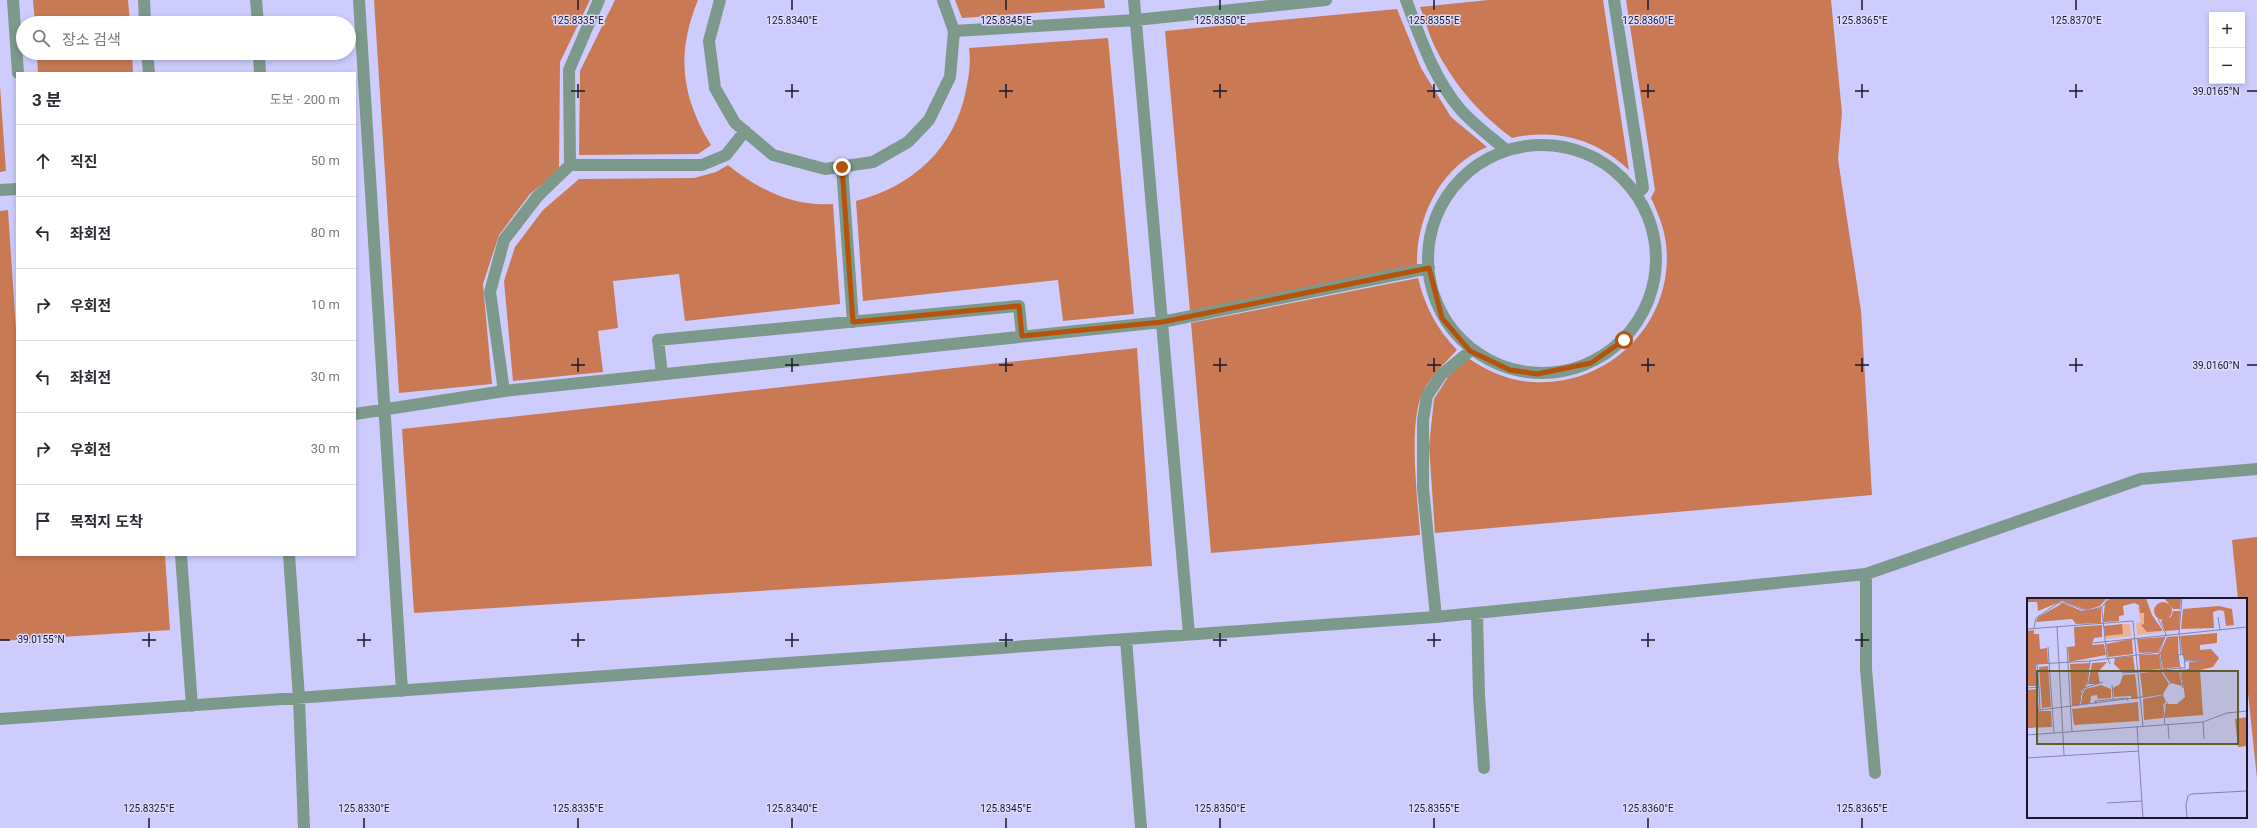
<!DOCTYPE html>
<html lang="ko">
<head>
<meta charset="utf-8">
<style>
  :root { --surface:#fff; --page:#f2f2f3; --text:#2b2b33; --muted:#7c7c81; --line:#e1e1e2 }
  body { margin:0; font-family:Roboto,"Noto Sans KR",sans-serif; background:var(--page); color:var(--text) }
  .controls { position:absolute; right:12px; top:12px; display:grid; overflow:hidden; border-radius:0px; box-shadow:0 2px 6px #0003 }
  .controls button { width:36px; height:36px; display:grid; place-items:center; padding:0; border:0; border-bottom:1px solid var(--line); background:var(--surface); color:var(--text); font:20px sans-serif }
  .stop { position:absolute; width:12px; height:12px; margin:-9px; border:3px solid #b45309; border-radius:50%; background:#fff }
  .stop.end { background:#b45309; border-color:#fff; box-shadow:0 1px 4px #0008 }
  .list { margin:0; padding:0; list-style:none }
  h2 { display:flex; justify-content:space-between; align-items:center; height:52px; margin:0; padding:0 16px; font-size:17px }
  h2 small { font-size:13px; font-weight:400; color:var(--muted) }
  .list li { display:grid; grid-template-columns:26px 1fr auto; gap:12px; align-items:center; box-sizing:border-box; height:72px; padding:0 16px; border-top:1px solid var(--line) }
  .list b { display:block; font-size:15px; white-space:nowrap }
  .list em { font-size:13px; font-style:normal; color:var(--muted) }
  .icon { flex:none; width:22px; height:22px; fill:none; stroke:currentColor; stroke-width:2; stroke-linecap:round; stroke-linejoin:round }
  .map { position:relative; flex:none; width:2257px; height:828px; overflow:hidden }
  .search { position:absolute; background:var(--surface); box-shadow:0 2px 6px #0003; left:16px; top:16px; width:340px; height:44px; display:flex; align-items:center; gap:10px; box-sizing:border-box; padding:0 14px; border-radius:22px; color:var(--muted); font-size:15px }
  .panel { position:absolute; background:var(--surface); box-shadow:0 2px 6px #0003; left:16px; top:72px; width:340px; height:484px; border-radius:0px }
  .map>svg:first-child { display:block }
  .forest { fill:#c97a55 }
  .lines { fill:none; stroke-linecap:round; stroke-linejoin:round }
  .minor { stroke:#7d998c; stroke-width:12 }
  .route { stroke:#b45309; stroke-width:5 }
  .ticks { fill:none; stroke:#19182d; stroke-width:1.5 }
  .inset-road { fill:none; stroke:#8584a9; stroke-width:1 }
  .view { fill:#605d2a; fill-opacity:0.15; stroke:#605d2a; stroke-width:2 }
  .inset-edge { fill:none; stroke:#19182d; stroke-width:2 }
  .ticks-label { font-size:10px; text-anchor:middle; fill:#19182d; stroke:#dbdbff; stroke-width:3; stroke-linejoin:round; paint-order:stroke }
</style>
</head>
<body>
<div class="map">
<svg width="2257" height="828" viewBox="0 0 2257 828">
  <rect width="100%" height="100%" fill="#cdccfc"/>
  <path class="forest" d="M 33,0 L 128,0 L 130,23 L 35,23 Z
    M 374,0 L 590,0 L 560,62 L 559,170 L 530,194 L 499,235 L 483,284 L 492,384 L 399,393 Z
    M 615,0 L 698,0 C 676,54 681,96 711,145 L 698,154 L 579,155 L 580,71 Z
    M 955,0 L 1104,0 L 1105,8 L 962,18 Z
    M 1488,0 L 1603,0 L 1629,170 C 1597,139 1555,128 1512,138 C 1480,114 1457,88 1438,53 C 1430,39 1426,22 1420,7 Z
    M 1626,0 L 1831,0 L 1842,113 L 1838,159 L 1861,311 L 1872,495 L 1435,533 L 1429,446 L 1434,399 L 1448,377 L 1468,358 C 1487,371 1509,381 1533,382 C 1609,387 1675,322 1666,244 C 1664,227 1658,213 1651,198 L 1655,190 Z
    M 1397,9 L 1421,68 L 1451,117 L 1487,147 C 1441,166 1416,217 1417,265 L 1190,311 L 1165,31 Z
    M 1108,38 L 1134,314 L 1063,321 L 1058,280 L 863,301 L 856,201 C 912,187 955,148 966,90 C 969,77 971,61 969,48 Z
    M 37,53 L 132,53 L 133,73 L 38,73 Z
    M 0,86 L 6,171 L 0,172 Z
    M 728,165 C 758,189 792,207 833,204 L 840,304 L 685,321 L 679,274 L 613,281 L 618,328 L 598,331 L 603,372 L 513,381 L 504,281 L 515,247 L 543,210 L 579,179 L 694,178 L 716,172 Z
    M 8,210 L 17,345 L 17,555 L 165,555 L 170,630 L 0,641 L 0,211 Z
    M 1418,278 C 1425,307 1437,329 1457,350 C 1445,363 1432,375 1424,390 C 1407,420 1418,500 1420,535 L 1211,553 L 1191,323 Z
    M 1137,348 L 1152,566 L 414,613 L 402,429 Z
    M 2257,537 L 2257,779 L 2246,674 L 2246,599 L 2238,599 L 2232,540 Z"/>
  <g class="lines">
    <path class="minor" d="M 13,0 L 18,73
      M 144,0 L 145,23
      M 256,0 L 258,23
      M 359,0 L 402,691
      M 720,0 L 709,41 L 715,88 L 735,123 L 773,155 L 825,169 L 873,162 L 908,142 L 929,120 L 950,77 L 954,31 L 943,0
      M 1134,0 L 1189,634
      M 1406,0 C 1421,39 1433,77 1460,109 C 1473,124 1491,137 1506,150
      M 1614,0 L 1643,188 L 1637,194
      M 954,31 L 1136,20 L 1326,0
      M 147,53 L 149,73
      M 259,53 L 260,73
      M1428 259a114 114 0 1 1 228 0a114 114 0 1 1-228 0Z
      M 570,165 L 569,70 L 599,0
      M 842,167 L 853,322
      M 0,190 L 17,189
      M 662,374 L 658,340 L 1019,306 L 1022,336
      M 504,391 L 490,292 L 504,240 L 537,197 L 570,165 L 702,165 L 726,155 L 745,131
      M 355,414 L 504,391 L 1162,322 L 1429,268
      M 181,555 L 192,706
      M 289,555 L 299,698 L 304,828
      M 1866,574 L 1866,669 L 1875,773
      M 1477,613 L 1479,696 L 1484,768
      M 1436,617 L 1423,488 L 1423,420 L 1427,396 L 1441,375 L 1470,351
      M 1126,639 L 1141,828
      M 0,719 L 1436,617 L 1866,574 L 2141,479 L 2257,469"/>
  </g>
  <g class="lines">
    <path class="route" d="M 842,167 L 853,322 L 1019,306 L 1022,336 L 1162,322 L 1429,268 L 1442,318 L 1470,351 L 1510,370 L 1537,374 L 1591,363 L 1624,340"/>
  </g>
  <path class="ticks" d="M 578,0 L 578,10M 792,0 L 792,10M 1006,0 L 1006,10M 1220,0 L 1220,10M 1434,0 L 1434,10M 1648,0 L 1648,10M 1862,0 L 1862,10M 2076,0 L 2076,10M 578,84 L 578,98M 792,84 L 792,98M 1006,84 L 1006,98M 1220,84 L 1220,98M 1434,84 L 1434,98M 1648,84 L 1648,98M 1862,84 L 1862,98M 2076,84 L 2076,98M 571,91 L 585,91M 785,91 L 799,91M 999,91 L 1013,91M 1213,91 L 1227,91M 1427,91 L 1441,91M 1641,91 L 1655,91M 1855,91 L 1869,91M 2069,91 L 2083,91M 2247,91 L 2257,91M 578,358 L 578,372M 792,358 L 792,372M 1006,358 L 1006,372M 1220,358 L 1220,372M 1434,358 L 1434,372M 1648,358 L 1648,372M 1862,358 L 1862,372M 2076,358 L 2076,372M 571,365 L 585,365M 785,365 L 799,365M 999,365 L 1013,365M 1213,365 L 1227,365M 1427,365 L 1441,365M 1641,365 L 1655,365M 1855,365 L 1869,365M 2069,365 L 2083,365M 2247,365 L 2257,365M 149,633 L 149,647M 364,633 L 364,647M 578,633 L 578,647M 792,633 L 792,647M 1006,633 L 1006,647M 1220,633 L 1220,647M 1434,633 L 1434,647M 1648,633 L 1648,647M 1862,633 L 1862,647M 0,640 L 10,640M 142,640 L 156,640M 357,640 L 371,640M 571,640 L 585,640M 785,640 L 799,640M 999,640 L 1013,640M 1213,640 L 1227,640M 1427,640 L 1441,640M 1641,640 L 1655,640M 1855,640 L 1869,640M 149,818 L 149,828M 364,818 L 364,828M 578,818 L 578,828M 792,818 L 792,828M 1006,818 L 1006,828M 1220,818 L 1220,828M 1434,818 L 1434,828M 1648,818 L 1648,828M 1862,818 L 1862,828"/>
  <g transform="translate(2027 598)">
    <rect width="220" height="220" fill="#cdccfc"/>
    <path d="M 110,7 L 117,15 L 117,27 L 115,27 L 120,34 L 136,35 L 110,37 L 109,25 L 114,24 ZM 95,26 L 103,26 L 104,38 L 78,41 L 78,38 L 95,36 Z" fill="#efb195"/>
    <path d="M 0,0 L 80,0 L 73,8 L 60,12 L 35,3 L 11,13 L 10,4 L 0,4 ZM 84,0 L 119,0 L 125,17 L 136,33 L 120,34 L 114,27 L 117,26 L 117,15 L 113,15 L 112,7 L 107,5 L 96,8 L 97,17 L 92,18 L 92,23 L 76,24 L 78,5 ZM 137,0 L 154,0 L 153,11 L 146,11 ZM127 13a9 9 0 1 1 18 0a9 9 0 1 1-18 0ZM 36,5 L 55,13 L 74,10 L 74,25 L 49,26 L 45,21 L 9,24 L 11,19 ZM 192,8 L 205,11 L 207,27 L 199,28 L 197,13 L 192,12 L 186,14 L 187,30 L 154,31 L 156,11 ZM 146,13 L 153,13 L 152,32 L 138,33 L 134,23 L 144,19 ZM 95,26 L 96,36 L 78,38 L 77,28 ZM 75,27 L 75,39 L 67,40 L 65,47 L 77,46 L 79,57 L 42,64 L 41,49 L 48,48 L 47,29 ZM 7,32 L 7,36 L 12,36 L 13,51 L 20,50 L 21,65 L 9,66 L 10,88 L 0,88 L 0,33 ZM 190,35 L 190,45 L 173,47 L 173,52 L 184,51 L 192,60 L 186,69 L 173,72 L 176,117 L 137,120 L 139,106 L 150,106 L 158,99 L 154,72 L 162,71 L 162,64 L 178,62 L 158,62 L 155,56 L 153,38 ZM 151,38 L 152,69 L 136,71 L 133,55 L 140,39 ZM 138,39 L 131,54 L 112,55 L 110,41 ZM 105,41 L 106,56 L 81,59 L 79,46 ZM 132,56 L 134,71 L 113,73 L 112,57 ZM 106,58 L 108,73 L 95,74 L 87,66 L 88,60 ZM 80,64 L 71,74 L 73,86 L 61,86 L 65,65 ZM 63,65 L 59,88 L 54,93 L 53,107 L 45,108 L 43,66 ZM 21,68 L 24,109 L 15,110 L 12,69 ZM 152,72 L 155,88 L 144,85 L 136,73 ZM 134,73 L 142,86 L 136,96 L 116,100 L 113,75 ZM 108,76 L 111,101 L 104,101 L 104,98 L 87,99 L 86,90 L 93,86 L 96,77 ZM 74,87 L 84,91 L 84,100 L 71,101 L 70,97 L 64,98 L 63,106 L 55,106 L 55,98 L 58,91 ZM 10,91 L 12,113 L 24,113 L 25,129 L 0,130 L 0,92 ZM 136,97 L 139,104 L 136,107 L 136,120 L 117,122 L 116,101 ZM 111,104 L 112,123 L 47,127 L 45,111 ZM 220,119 L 220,148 L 211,149 L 208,121 Z" fill="#c97a55"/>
    <path class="inset-road" d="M 82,0 L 75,9 L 75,13 L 80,59 L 83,66M 191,19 L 193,32M 30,29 L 37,157M 7,30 L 9,20 L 31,5 L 39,5 L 60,13 L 75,9M 0,31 L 106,23 L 116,129M 66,45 L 220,29M 21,49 L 27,135M 40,49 L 45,134M 132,54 L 135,72 L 144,86M 154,57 L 152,35 L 155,0M 157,63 L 177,62M 95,75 L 111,74 L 135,72 L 153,70 L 158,70 L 157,56 L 151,57 L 153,70 L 156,89 L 155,90M 60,87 L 63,63M 85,87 L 86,101M 12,89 L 13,112 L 137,96M 0,90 L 12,89 L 10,66 L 63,63 L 132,54 L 139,36 L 131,21M 69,106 L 68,103 L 100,100 L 101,103M 55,107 L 53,99 L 57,90 L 76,84M 176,124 L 177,141M 138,127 L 136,110 L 141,104M 141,127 L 142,141M 110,129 L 116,220M 0,137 L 176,124 L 200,115 L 220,113M 0,160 L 112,153M 80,205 L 115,203M 160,220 L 159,207 L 161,198 L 164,196 L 220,193"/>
    <path class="view" d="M 10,73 L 211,73 L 211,146 L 10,146 Z"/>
    <rect width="220" height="220" class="inset-edge"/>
  </g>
  <g class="ticks-label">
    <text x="578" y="24">125.8335°E</text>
    <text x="792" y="24">125.8340°E</text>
    <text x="1006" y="24">125.8345°E</text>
    <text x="1220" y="24">125.8350°E</text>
    <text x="1434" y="24">125.8355°E</text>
    <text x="1648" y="24">125.8360°E</text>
    <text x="1862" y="24">125.8365°E</text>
    <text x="2076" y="24">125.8370°E</text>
    <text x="2216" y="95">39.0165°N</text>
    <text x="2216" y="369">39.0160°N</text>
    <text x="41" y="643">39.0155°N</text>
    <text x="149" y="812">125.8325°E</text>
    <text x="364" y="812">125.8330°E</text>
    <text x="578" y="812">125.8335°E</text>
    <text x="792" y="812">125.8340°E</text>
    <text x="1006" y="812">125.8345°E</text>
    <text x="1220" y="812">125.8350°E</text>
    <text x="1434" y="812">125.8355°E</text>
    <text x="1648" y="812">125.8360°E</text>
    <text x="1862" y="812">125.8365°E</text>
  </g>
</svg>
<div class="controls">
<button>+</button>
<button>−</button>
</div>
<div class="stop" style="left:1624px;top:340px"></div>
<div class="stop end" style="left:842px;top:167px"></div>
<div class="search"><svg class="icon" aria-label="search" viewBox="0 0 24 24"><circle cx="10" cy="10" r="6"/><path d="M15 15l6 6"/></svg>장소 검색</div>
<section class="panel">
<h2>3 분<small>도보 · 200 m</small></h2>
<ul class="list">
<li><svg class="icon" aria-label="ahead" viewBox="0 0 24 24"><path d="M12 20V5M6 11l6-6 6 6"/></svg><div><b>직진</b></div><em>50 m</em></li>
<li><svg class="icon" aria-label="left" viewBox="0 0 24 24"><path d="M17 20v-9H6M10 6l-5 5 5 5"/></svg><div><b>좌회전</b></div><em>80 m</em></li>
<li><svg class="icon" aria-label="right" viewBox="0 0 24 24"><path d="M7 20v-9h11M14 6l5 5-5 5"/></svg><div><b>우회전</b></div><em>10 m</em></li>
<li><svg class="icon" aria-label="left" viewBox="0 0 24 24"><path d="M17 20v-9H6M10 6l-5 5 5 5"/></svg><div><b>좌회전</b></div><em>30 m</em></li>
<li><svg class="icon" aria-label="right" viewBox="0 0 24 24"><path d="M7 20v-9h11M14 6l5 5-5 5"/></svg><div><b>우회전</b></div><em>30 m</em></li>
<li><svg class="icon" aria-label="arrive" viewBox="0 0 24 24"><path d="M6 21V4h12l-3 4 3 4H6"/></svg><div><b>목적지 도착</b></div></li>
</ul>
</section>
</div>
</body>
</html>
